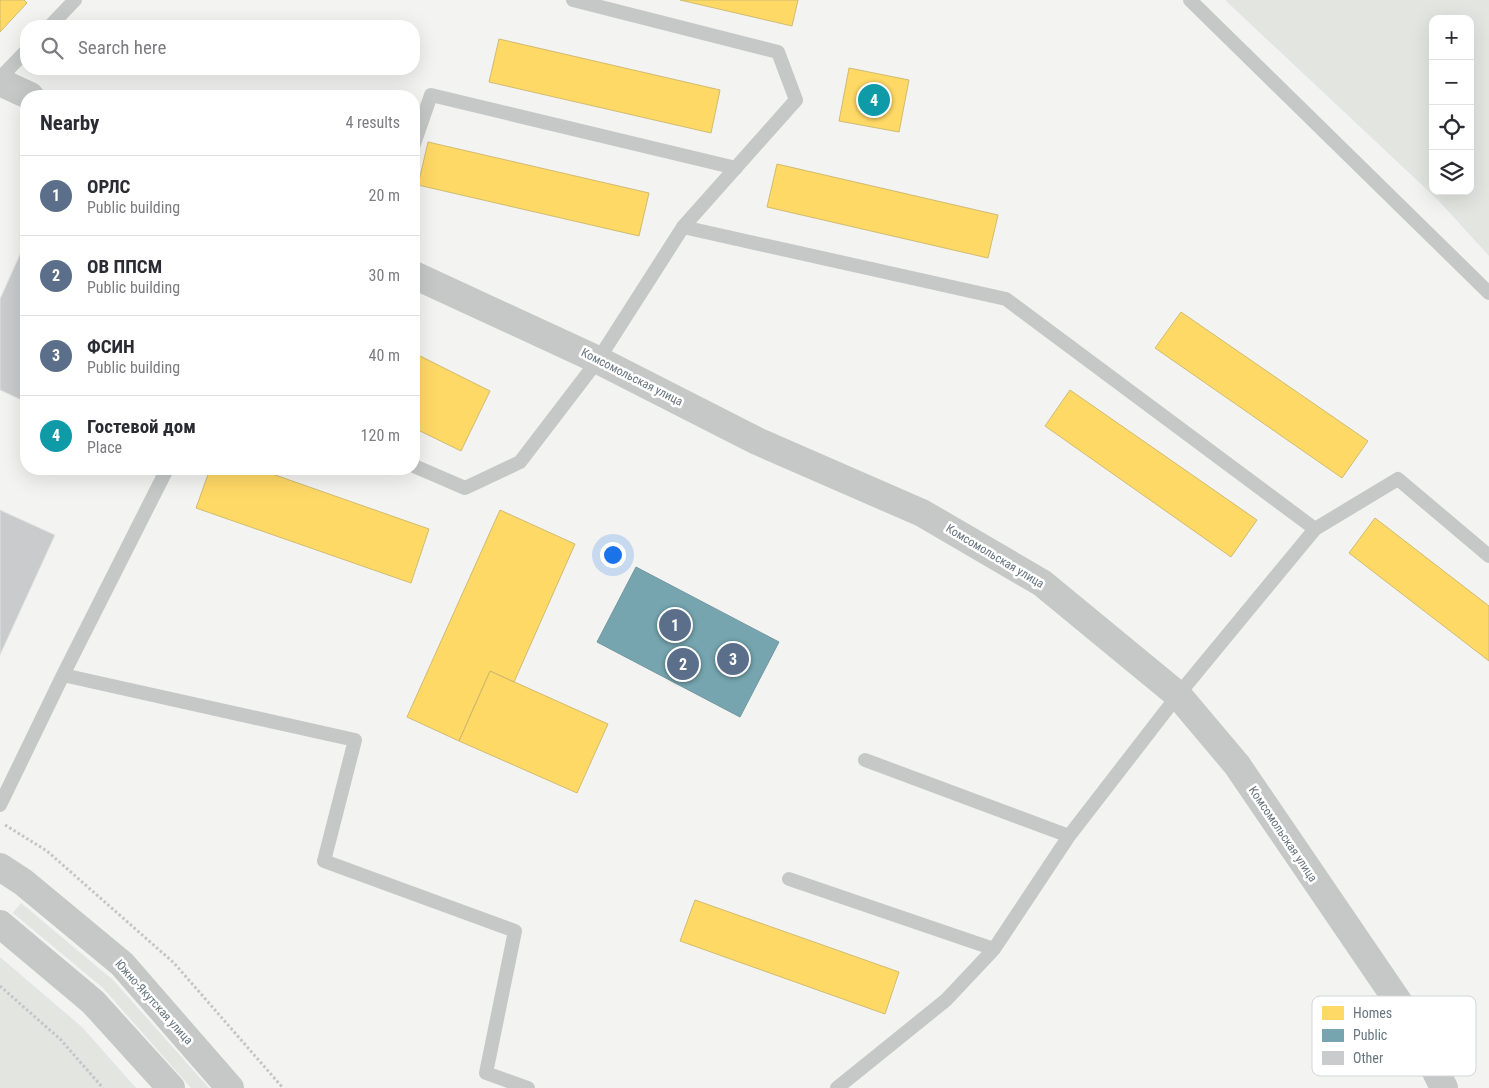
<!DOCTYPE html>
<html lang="en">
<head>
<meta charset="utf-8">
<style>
  :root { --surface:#fff; --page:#f7f7f7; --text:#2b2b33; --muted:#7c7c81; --line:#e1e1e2; --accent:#5c6067 }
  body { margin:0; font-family:"Roboto Condensed",sans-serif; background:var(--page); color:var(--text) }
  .controls { position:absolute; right:15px; top:15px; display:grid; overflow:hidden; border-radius:10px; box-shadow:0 5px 20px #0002 }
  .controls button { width:45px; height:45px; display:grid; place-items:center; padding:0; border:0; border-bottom:1px solid var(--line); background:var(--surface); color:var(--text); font:25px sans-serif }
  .you { position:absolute; left:612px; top:554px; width:18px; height:18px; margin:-12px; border:4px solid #fff; border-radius:50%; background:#1a73e8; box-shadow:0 0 0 8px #1a73e833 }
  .badge { display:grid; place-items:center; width:32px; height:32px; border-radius:50%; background:var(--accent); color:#fff; font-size:16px; font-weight:700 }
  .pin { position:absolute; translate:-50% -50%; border:2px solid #fff; box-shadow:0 1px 5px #0006 }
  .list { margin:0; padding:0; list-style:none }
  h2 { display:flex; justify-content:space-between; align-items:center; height:65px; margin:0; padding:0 20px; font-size:21px }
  h2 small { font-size:16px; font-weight:400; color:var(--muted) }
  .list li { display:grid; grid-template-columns:32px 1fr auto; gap:15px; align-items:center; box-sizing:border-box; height:80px; padding:0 20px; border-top:1px solid var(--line) }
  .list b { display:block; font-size:19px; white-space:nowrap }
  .list p { margin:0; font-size:16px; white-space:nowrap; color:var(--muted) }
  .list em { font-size:16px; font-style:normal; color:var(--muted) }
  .icon { flex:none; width:28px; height:28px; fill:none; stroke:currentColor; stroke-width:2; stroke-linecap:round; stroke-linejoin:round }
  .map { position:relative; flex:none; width:1489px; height:1088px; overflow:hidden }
  .search { position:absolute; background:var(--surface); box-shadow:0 5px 20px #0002; left:20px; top:20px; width:400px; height:55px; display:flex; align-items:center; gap:12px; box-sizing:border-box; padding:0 18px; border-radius:20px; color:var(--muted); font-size:19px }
  .panel { position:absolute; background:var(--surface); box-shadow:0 5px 20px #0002; left:20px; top:90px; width:400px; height:385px; border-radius:20px }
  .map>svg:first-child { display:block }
  .green { fill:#e2e5e0; fill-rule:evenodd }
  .homes { fill:#ffd966; stroke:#d1bb6e }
  .public { fill:#76a5af; stroke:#7297a1 }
  .building { fill:#cacbcc; stroke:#e2e2e2 }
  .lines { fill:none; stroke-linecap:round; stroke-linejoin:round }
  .path { stroke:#c4c5c6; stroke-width:3; stroke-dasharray:2.5 2.5; stroke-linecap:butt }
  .service { stroke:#c6c8c8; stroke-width:14 }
  .minor { stroke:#c6c8c8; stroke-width:28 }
  .tertiary { stroke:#c6c8c8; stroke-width:28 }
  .labels { text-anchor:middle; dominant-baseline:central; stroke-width:5; stroke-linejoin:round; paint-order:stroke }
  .street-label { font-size:12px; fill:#67757f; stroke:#fff }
  .key { fill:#fff; stroke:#d1d6d9; stroke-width:1 }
  .key-label { font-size:14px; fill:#67757f }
</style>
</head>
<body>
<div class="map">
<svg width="1489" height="1088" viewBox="0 0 1489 1088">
  <rect width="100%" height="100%" fill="#f3f3f2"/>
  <path class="green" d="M 1225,0 L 1489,0 L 1489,256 L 1439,201 ZM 1433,19 L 1470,19 L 1470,191 L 1433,191 Z
    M 21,903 L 113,980 L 209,1088 L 191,1088 L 103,988 L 13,913 Z
    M 0,957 L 82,1027 L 136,1088 L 0,1088 Z"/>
  <path class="homes" d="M 0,0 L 24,0 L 27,3 L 0,32 Z
    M 680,0 L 798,0 L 792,26 Z
    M 499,39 L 720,90 L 711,133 L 489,82 Z
    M 849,68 L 909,80 L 899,132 L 839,121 Z
    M 428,142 L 649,193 L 639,236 L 418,185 Z
    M 777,164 L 998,215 L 988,258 L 767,207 Z
    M 1181,312 L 1368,441 L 1342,478 L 1155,348 Z
    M 414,353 L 490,391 L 461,451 L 414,428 Z
    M 1070,390 L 1257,520 L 1231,557 L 1045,426 Z
    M 210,469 L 258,469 L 429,529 L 411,583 L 196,508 Z
    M 500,510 L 575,544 L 514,682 L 490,671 L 459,741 L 407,717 Z
    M 1375,518 L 1489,606 L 1489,661 L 1349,553 Z
    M 490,671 L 608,724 L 577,793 L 459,741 Z
    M 695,900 L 899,972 L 885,1014 L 680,941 Z"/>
  <path class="public" d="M 636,567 L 779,642 L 740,717 L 597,642 Z"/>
  <path class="building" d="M 26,241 L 26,402 L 0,390 L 0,299 Z
    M 0,510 L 55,535 L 0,655 Z"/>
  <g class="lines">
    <path class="path" d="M 5,825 L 47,851 L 174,963 L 283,1088
      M 0,986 L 60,1039 L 103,1088"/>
    <path class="service" d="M 1190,0 L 1489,293
      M 50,26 L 75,0
      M 0,78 L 26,51
      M 414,144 L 431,95 L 736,168
      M 683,227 L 1006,299 L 1315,529 L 1178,695 L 1069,836 L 994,949 L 946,1000 L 837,1088
      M 414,466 L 465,488 L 520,462 L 598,360 L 683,227 L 796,100 L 778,52 L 573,0
      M 1315,529 L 1398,479 L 1489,556
      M 63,675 L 355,740 L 324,861 L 515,931 L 486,1073 L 528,1088
      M 865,760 L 1069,836
      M 0,805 L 63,675 L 167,469
      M 789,879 L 994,949"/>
    <path class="minor" d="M 0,82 L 30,96
      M 414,275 L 598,360 L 757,441 L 922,513 L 1042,583 L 1178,695 L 1237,765 L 1410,1019 L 1444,1088"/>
    <path class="tertiary" d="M 0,867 L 23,882 L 122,964 L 230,1088
      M 0,924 L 93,1002 L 171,1088"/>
  </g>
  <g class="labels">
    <g class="street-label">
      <text transform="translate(632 377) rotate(27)">Комсомольская улица</text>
      <text transform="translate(995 556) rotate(31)">Комсомольская улица</text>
      <text transform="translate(1283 834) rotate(56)">Комсомольская улица</text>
      <text transform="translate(154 1002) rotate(48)">Южно-Якутская улица</text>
    </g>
  </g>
  <rect x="1312" y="996" width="164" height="80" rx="8" class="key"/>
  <rect x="1322" y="1006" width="22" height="14" fill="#ffd966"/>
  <rect x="1322" y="1029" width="22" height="13" fill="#76a5af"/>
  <rect x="1322" y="1051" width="22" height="14" fill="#cacbcc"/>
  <g class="key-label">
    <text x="1353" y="1018">Homes</text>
    <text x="1353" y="1040">Public</text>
    <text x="1353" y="1063">Other</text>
  </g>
</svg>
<div class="controls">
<button>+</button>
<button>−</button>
<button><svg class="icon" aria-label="locate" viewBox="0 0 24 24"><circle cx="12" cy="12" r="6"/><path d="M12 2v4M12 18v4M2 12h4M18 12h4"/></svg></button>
<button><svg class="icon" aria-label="layers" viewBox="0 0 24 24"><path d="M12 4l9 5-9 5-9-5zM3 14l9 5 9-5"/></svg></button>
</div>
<div class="you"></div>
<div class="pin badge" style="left:675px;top:625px;background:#5c6f8a">1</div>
<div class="pin badge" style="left:683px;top:664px;background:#5c6f8a">2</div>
<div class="pin badge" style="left:733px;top:659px;background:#5c6f8a">3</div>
<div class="pin badge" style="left:874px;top:100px;background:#0f9aa8">4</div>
<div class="search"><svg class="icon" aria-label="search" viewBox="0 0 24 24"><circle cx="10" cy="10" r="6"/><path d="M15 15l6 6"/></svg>Search here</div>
<section class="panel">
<h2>Nearby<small>4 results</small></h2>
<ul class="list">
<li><span class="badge" style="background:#5c6f8a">1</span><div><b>ОРЛС</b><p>Public building</p></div><em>20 m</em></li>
<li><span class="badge" style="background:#5c6f8a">2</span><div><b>ОВ ППСМ</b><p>Public building</p></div><em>30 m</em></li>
<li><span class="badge" style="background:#5c6f8a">3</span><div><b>ФСИН</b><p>Public building</p></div><em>40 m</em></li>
<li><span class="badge" style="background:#0f9aa8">4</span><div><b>Гостевой дом</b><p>Place</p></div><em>120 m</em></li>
</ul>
</section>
</div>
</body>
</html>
